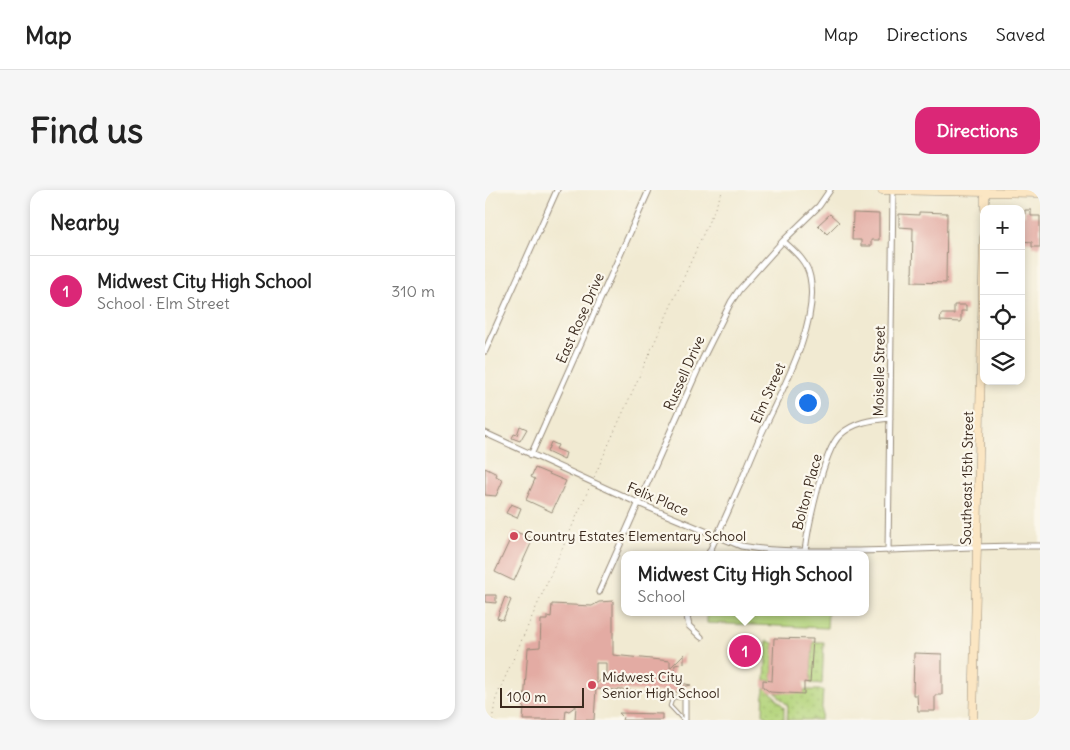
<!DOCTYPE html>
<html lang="en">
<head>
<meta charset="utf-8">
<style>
  :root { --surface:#fff; --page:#f6f6f6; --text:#222; --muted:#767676; --line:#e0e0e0; --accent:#db2777 }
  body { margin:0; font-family:Delius,sans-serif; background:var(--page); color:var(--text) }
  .controls { position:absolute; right:15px; top:15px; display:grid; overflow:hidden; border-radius:10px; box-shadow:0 2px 8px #0003 }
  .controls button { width:45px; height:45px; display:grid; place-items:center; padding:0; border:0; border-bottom:1px solid var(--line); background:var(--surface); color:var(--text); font:25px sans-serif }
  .scale { position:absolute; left:15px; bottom:12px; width:84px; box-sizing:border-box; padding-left:5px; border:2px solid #3b2a1e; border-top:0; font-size:14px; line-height:18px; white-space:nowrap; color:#3b2a1e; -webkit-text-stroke:4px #fbf7ec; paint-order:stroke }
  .you { position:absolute; left:322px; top:212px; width:18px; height:18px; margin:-12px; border:4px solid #fff; border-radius:50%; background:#1a73e8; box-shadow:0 0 0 8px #1a73e833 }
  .badge { display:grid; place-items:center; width:32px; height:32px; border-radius:50%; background:var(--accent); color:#fff; font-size:16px; font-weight:700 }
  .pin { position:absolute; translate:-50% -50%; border:2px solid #fff; box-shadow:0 1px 5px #0006 }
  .popup { position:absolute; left:136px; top:361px; width:248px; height:65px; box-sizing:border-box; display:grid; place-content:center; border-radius:10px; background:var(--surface); filter:drop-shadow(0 1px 4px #0005); font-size:16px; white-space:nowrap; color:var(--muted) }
  .popup b { font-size:19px; color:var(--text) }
  .popup::after { content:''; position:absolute; left:50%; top:100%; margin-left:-10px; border:10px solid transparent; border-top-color:var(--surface) }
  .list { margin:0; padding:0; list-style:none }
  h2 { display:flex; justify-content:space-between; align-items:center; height:65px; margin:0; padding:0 20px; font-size:21px }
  h2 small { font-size:16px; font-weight:400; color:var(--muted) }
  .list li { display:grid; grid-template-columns:32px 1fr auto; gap:15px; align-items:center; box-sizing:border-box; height:70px; padding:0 20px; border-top:1px solid var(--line) }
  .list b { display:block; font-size:19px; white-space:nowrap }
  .list p { margin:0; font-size:16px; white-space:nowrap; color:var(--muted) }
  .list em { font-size:16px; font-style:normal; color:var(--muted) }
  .icon { flex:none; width:28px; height:28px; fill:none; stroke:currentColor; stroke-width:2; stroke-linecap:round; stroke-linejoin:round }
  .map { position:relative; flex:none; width:555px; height:530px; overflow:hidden; border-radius:15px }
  header { display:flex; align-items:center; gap:30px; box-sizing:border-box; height:70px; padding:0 25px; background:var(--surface); border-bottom:1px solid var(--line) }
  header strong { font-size:24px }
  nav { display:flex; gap:28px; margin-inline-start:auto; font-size:18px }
  .intro { display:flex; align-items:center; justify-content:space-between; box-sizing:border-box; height:120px; padding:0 30px }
  h1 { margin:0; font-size:35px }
  .button { padding:12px 22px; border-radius:15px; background:var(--accent); color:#fff; font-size:18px; font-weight:700 }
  main { display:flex; gap:30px; padding:0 30px }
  aside { flex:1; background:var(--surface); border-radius:15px; box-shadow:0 2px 8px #0003 }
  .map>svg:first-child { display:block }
  .grass { fill:url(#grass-dots); stroke:#787f4d }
  .park { fill:#b4d47c; stroke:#787f4d }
  .building { fill:#e3aba3; fill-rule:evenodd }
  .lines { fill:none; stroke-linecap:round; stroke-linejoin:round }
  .lane-casing { stroke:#968a78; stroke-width:4.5 }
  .street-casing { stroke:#968a78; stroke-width:7 }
  .secondary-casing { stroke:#968a78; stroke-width:9 }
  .path { stroke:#968a78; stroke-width:1; stroke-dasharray:1 4; stroke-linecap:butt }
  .lane { stroke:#fff; stroke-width:2.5 }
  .street { stroke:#fff; stroke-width:5 }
  .secondary { stroke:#fbe6c3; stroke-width:8 }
  .poi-dot { fill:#d1495b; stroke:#fbf7ec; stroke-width:2 }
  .labels { text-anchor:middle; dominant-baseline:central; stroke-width:4.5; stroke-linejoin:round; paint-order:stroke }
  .street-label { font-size:14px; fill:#3b2a1e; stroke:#fbf7ec }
  .poi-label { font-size:14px; fill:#3b2a1e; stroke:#fbf7ec; text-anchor:start }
</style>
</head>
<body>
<header>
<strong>Map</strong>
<nav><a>Map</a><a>Directions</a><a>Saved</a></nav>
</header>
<div class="intro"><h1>Find us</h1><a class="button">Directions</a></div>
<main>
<aside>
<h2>Nearby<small></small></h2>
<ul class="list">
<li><span class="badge">1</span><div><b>Midwest City High School</b><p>School · Elm Street</p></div><em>310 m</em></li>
</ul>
</aside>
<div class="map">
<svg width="555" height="530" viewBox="0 0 555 530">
  <defs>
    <pattern id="grass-dots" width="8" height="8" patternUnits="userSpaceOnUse" patternTransform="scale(1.25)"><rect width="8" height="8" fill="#b4d47c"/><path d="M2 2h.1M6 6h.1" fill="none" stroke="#9cb66b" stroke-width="1.8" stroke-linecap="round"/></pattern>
  </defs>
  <rect width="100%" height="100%" fill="#fbf7ec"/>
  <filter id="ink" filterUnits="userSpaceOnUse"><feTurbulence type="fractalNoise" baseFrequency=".02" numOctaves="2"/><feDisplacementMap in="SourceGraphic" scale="10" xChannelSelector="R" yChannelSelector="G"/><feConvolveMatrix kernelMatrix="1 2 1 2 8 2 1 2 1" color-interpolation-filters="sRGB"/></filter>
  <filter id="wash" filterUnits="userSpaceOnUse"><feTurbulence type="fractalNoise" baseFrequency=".0096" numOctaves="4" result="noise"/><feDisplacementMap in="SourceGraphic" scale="20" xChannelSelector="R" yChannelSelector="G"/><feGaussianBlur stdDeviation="1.12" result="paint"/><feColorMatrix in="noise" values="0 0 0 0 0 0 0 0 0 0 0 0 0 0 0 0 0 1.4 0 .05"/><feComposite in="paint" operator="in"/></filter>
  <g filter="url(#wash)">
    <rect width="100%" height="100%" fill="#f1ead2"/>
    <path class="grass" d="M 282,450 L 289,454 L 287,491 L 280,490 Z
      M 328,452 L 339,452 L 337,494 L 325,493 Z
      M 279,498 L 282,498 L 299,517 L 299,530 L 284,530 L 278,524 Z
      M 319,500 L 338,500 L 336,530 L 302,530 L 303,516 L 290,502 L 319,503 Z"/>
    <path class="park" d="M 222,422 L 343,422 L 342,438 L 222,433 Z"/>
    <g id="blocks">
      <path class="building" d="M 540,20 L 546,20 L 546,26 L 555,26 L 555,57 L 547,57 L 547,52 L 536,51 L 536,25 L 540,25 Z
        M 434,22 L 462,23 L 461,93 L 427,92 L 428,38 L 414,37 L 414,24 L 434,25 Z
        M 368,23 L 394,24 L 394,50 L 386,50 L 386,56 L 376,56 L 376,50 L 367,50 Z
        M 345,24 L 354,32 L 342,44 L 333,35 Z
        M 469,115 L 481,115 L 481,121 L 476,121 L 476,132 L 455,131 L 456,124 L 469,124 Z
        M 35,236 L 42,239 L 35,251 L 27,248 L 29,244 L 32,245 Z
        M 66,252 L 73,255 L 71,259 L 81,263 L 79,270 L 62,262 Z
        M 0,278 L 12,284 L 11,286 L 18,290 L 11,306 L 0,305 Z
        M 50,278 L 81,291 L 67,322 L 41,310 L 50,289 L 46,287 Z
        M 26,314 L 36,318 L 32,328 L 21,323 Z
        M 29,341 L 48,349 L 29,391 L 10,382 Z
        M 0,405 L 11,405 L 11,413 L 0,412 Z
        M 20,407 L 26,410 L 18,430 L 12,428 Z
        M 128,411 L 128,465 L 185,471 L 185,478 L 199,464 L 199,473 L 190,475 L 188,486 L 195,493 L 206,495 L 198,497 L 197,502 L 189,502 L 111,499 L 109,530 L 90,530 L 91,516 L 84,521 L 81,520 L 80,530 L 38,530 L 39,518 L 34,512 L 39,512 L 43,458 L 55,457 L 56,430 L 62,430 L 62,426 L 66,427 L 67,414 L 107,416 L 114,412 ZM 111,473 L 121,473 L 121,486 L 111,494 Z
        M 289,448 L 328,449 L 325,493 L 319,492 L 319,504 L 285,502 L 278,497 L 278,490 L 287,491 Z
        M 429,463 L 457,464 L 457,505 L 450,505 L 450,521 L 433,521 L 432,505 L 428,505 Z
        M 134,523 L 177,524 L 177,530 L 137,530 L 138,527 Z"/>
    </g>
  </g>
  <g filter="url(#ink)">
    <use href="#blocks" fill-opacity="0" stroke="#968a78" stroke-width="1"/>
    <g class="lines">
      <defs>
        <path id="lane" d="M 198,530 L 185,516 L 188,507 L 199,508"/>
        <path id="street" d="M 0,161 L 72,0
          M 0,243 L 153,313 L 256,356 C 289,362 322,361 356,361 C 422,361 488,355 555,356
          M 46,265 L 164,0
          M 320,361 C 323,337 338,261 355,245 C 369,232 386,230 405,228
          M 403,361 L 408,1
          M 223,365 C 241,327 258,288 274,249 C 294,205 335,135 325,87 C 322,71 309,61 298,51
          M 114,402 L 218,168 L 246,112 L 254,100 L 298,51 L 334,16 L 345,0
          M 201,422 L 204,436 L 216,447
          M 200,530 L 200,508"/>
        <path id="secondary" d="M 397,0 L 555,3
          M 500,19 L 500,0
          M 488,530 L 499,47"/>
      </defs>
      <use href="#lane" class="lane-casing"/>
      <use href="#street" class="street-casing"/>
      <use href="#secondary" class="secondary-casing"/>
      <path class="path" d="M 109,287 L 238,0
        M 7,530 L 11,508 L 105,296"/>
      <use href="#lane" class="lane"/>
      <use href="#street" class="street"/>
      <use href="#secondary" class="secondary"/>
    </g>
  </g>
  <g class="poi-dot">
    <circle cx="29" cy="346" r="5"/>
    <circle cx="107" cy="495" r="5"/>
  </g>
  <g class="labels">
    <g class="street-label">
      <text transform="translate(95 128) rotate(-66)">East Rose Drive</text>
      <text transform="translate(394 181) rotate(-89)">Moiselle Street</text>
      <text transform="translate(199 183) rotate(-66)">Russell Drive</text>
      <text transform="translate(283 203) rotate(-66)">Elm Street</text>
      <text transform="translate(482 288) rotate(-89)">Southeast 15th Street</text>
      <text transform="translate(322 302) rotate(-75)">Bolton Place</text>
      <text transform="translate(173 309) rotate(23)">Felix Place</text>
    </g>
    <g class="poi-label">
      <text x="39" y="346">Country Estates Elementary School</text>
      <text x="117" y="487">Midwest City<tspan x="117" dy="16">Senior High School</tspan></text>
    </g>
  </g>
</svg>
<div class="controls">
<button>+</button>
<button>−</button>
<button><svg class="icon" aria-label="locate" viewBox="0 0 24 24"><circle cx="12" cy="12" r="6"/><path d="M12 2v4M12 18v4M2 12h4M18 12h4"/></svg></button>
<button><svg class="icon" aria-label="layers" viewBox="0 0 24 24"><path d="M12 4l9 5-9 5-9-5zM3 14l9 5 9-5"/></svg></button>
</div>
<div class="scale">100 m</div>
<div class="you"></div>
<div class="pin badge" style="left:260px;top:461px">1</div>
<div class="popup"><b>Midwest City High School</b>School</div>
</div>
</main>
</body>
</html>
